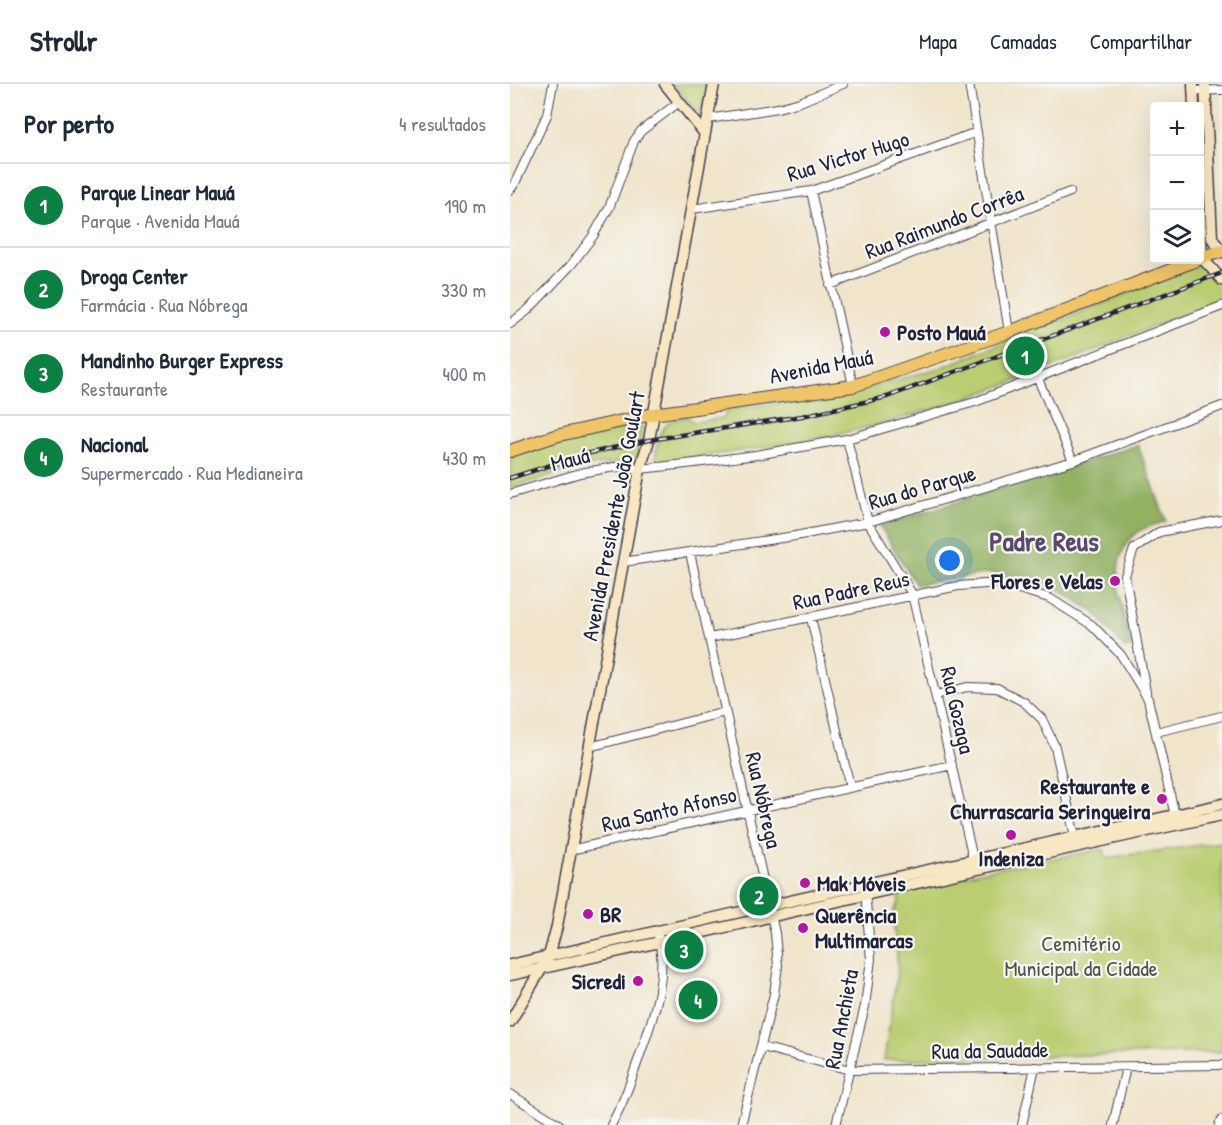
<!DOCTYPE html>
<html lang="pt">
<head>
<meta charset="utf-8">
<style>
  :root { --surface:#fff; --page:#f2f2f3; --text:#1f2937; --muted:#747a83; --line:#e0e1e3; --accent:#0b8043 }
  body { margin:0; font-family:"Patrick Hand",sans-serif; background:var(--page); color:var(--text) }
  .controls { position:absolute; right:18px; top:18px; display:grid; overflow:hidden; border-radius:6px; box-shadow:0 6px 24px #0002 }
  .controls button { width:54px; height:54px; display:grid; place-items:center; padding:0; border:0; border-bottom:2px solid var(--line); background:var(--surface); color:var(--text); font:30px sans-serif }
  .you { position:absolute; left:440px; top:477px; width:21px; height:21px; margin:-15px; border:4px solid #fff; border-radius:50%; background:#1a73e8; box-shadow:0 0 0 9px #1a73e833 }
  .badge { display:grid; place-items:center; width:39px; height:39px; border-radius:50%; background:var(--accent); color:#fff; font-size:20px; font-weight:700 }
  .pin { position:absolute; translate:-50% -50%; border:3px solid #fff; box-shadow:0 2px 6px #0006 }
  .list { margin:0; padding:0; list-style:none }
  h2 { display:flex; justify-content:space-between; align-items:center; height:78px; margin:0; padding:0 24px; font-size:26px }
  h2 small { font-size:20px; font-weight:400; color:var(--muted) }
  .list li { display:grid; grid-template-columns:39px 1fr auto; gap:18px; align-items:center; box-sizing:border-box; height:84px; padding:0 24px; border-top:2px solid var(--line) }
  .list b { display:block; font-size:22px; white-space:nowrap }
  .list p { margin:0; font-size:20px; white-space:nowrap; color:var(--muted) }
  .list em { font-size:20px; font-style:normal; color:var(--muted) }
  .icon { flex:none; width:33px; height:33px; fill:none; stroke:currentColor; stroke-width:2; stroke-linecap:round; stroke-linejoin:round }
  .map { position:relative; flex:none; width:712px; height:1041px; overflow:hidden }
  header { display:flex; align-items:center; gap:36px; box-sizing:border-box; height:84px; padding:0 30px; background:var(--surface); border-bottom:2px solid var(--line) }
  header strong { font-size:28px }
  nav { display:flex; gap:33px; margin-inline-start:auto; font-size:21px }
  main { display:flex }
  aside { flex:1; background:var(--surface) }
  .map>svg:first-child { display:block }
  .green { fill:#bacd71; stroke:#6e7856; stroke-width:1.5 }
  .forest { fill:#93b063; stroke:#5a694f; stroke-width:1.5 }
  .lines { fill:none; stroke-linecap:round; stroke-linejoin:round }
  .street-casing { stroke:#413f50; stroke-width:10 }
  .secondary-casing { stroke:#413f50; stroke-width:13 }
  .primary-casing { stroke:#413f50; stroke-width:14 }
  .street { stroke:#fff; stroke-width:8 }
  .secondary { stroke:#f9e7c3; stroke-width:10 }
  .primary { stroke:#f0c469; stroke-width:12 }
  .rail-casing { stroke:#22223b; stroke-width:4.5 }
  .rail { stroke:#f6f6f2; stroke-width:2; stroke-dasharray:7; stroke-linecap:butt }
  .poi-dot { fill:#b5179e; stroke:#f6f6f2; stroke-width:2 }
  .labels { text-anchor:middle; dominant-baseline:central; stroke-width:4.5; stroke-linejoin:round; paint-order:stroke }
  .street-label { font-size:22px; fill:#22223b; stroke:#f6f6f2 }
  .poi-label { font-size:22px; font-weight:bold; fill:#22223b; stroke:#f6f6f2; text-anchor:start }
  .park-label { font-size:22px; fill:#50554b; stroke:#f6f6f2 }
  .district-label { font-size:28px; font-weight:bold; fill:#5a4b6e; stroke:#f6f6f2 }
</style>
</head>
<body>
<header>
<strong>Strollr</strong>
<nav><a>Mapa</a><a>Camadas</a><a>Compartilhar</a></nav>
</header>
<main>
<aside>
<h2>Por perto<small>4 resultados</small></h2>
<ul class="list">
<li><span class="badge">1</span><div><b>Parque Linear Mauá</b><p>Parque · Avenida Mauá</p></div><em>190 m</em></li>
<li><span class="badge">2</span><div><b>Droga Center</b><p>Farmácia · Rua Nóbrega</p></div><em>330 m</em></li>
<li><span class="badge">3</span><div><b>Mandinho Burger Express</b><p>Restaurante</p></div><em>400 m</em></li>
<li><span class="badge">4</span><div><b>Nacional</b><p>Supermercado · Rua Medianeira</p></div><em>430 m</em></li>
</ul>
</aside>
<div class="map">
<svg width="712" height="1041" viewBox="0 0 712 1041">
  <rect width="100%" height="100%" fill="#f6f6f2"/>
  <filter id="ink" filterUnits="userSpaceOnUse"><feTurbulence type="fractalNoise" baseFrequency=".0167" numOctaves="2"/><feDisplacementMap in="SourceGraphic" scale="12" xChannelSelector="R" yChannelSelector="G"/><feConvolveMatrix kernelMatrix="1 2 1 2 8 2 1 2 1" color-interpolation-filters="sRGB"/></filter>
  <filter id="wash" filterUnits="userSpaceOnUse"><feTurbulence type="fractalNoise" baseFrequency=".008" numOctaves="4" result="noise"/><feDisplacementMap in="SourceGraphic" scale="24" xChannelSelector="R" yChannelSelector="G"/><feGaussianBlur stdDeviation="1.35" result="paint"/><feColorMatrix in="noise" values="0 0 0 0 0 0 0 0 0 0 0 0 0 0 0 0 0 1.4 0 .05"/><feComposite in="paint" operator="in"/></filter>
  <g filter="url(#wash)">
    <rect width="100%" height="100%" fill="#f0e4ca"/>
    <path class="green" d="M 163,0 L 197,0 L 191,32 Z
      M 688,181 L 694,181 L 712,200 L 712,214 C 607,257 502,303 392,334 C 312,357 228,368 146,378 C 144,371 147,365 148,359 C 152,341 159,335 177,333 L 184,338 L 214,334 L 218,325 L 322,313 L 430,284 Z
      M 126,341 L 132,344 L 126,378 L 71,382 L 0,404 L 0,375 L 47,358 Z
      M 712,758 L 712,968 L 374,976 L 388,884 L 383,829 L 389,819 L 388,809 L 470,788 L 594,765 L 596,774 Z"/>
    <path class="forest" d="M 628,361 L 656,437 C 647,441 632,443 625,450 C 593,479 614,529 622,563 L 615,565 L 584,528 L 549,505 L 511,492 L 478,489 L 406,501 L 370,442 Z"/>
  </g>
  <g filter="url(#ink)">
    <g class="lines">
      <defs>
        <path id="street" d="M 459,0 L 499,248
          M 683,7 L 712,6
          M 198,35 L 268,24 L 290,18 L 333,0
          M 0,106 L 5,99 L 37,31 L 43,0
          M 301,107 L 343,302
          M 182,125 L 301,107 L 467,48
          M 320,201 L 560,108
          M 0,240 L 18,226 L 61,181 L 83,152 L 99,124 L 124,57 L 131,47 L 169,18
          M 528,295 L 563,377
          M 337,355 L 358,438 L 402,510 L 464,779
          M 0,410 L 70,389 L 105,383 L 130,385 L 185,379 L 246,371 L 337,355 L 465,318 L 712,222
          M 180,469 L 265,849 L 268,882 L 264,910 L 231,1041
          M 113,478 L 285,452 L 358,438 L 563,377 L 712,322
          M 301,534 L 340,703
          M 200,554 L 448,502 L 489,499 L 539,514 L 582,541 L 611,571 L 638,615 L 666,736
          M 636,608 L 615,492 L 624,465 L 649,448 L 712,436
          M 426,611 L 457,603 L 487,604 L 514,618 L 532,635 L 545,663 L 566,757
          M 646,648 L 712,632
          M 79,663 L 215,628
          M 60,766 L 442,681
          M 252,963 L 340,986 L 712,981
          M 0,1010 L 50,1041
          M 101,1041 C 114,1018 122,994 131,968 C 145,929 159,888 147,847
          M 326,1041 L 355,922 L 361,875 L 355,807
          M 512,1041 L 525,983
          M 603,1041 L 616,983
          M 709,1041 L 712,1036"/>
        <path id="secondary" d="M 155,0 L 195,50
          M 683,0 L 684,22
          M 695,0 L 702,154 L 712,168
          M 690,130 L 692,174 L 712,196
          M 0,881 C 179,839 360,799 539,759 C 597,745 655,734 712,720
          M 0,891 C 238,840 474,781 712,731
          M 0,938 L 39,872 L 47,842 L 130,385 L 139,356 L 204,0"/>
        <path id="primary" d="M 690,174 L 712,167
          M 0,367 L 45,352 L 143,330 L 343,302 L 499,248 L 687,176"/>
      </defs>
      <use href="#street" class="street-casing"/>
      <use href="#secondary" class="secondary-casing"/>
      <use href="#primary" class="primary-casing"/>
      <use href="#street" class="street"/>
      <use href="#secondary" class="secondary"/>
      <use href="#primary" class="primary"/>
      <defs>
        <path id="rail" d="M 0,394 L 76,370 L 139,356 L 292,332 L 377,313 L 712,189"/>
      </defs>
      <use href="#rail" class="rail-casing"/>
      <use href="#rail" class="rail"/>
    </g>
  </g>
  <g class="poi-dot">
    <circle cx="375" cy="248" r="6"/>
    <circle cx="605" cy="497" r="6"/>
    <circle cx="652" cy="715" r="6"/>
    <circle cx="501" cy="751" r="6"/>
    <circle cx="295" cy="799" r="6"/>
    <circle cx="78" cy="830" r="6"/>
    <circle cx="293" cy="844" r="6"/>
    <circle cx="128" cy="897" r="6"/>
  </g>
  <g class="labels">
    <g class="street-label">
      <text transform="translate(338 72) rotate(-17)">Rua Victor Hugo</text>
      <text transform="translate(434 138) rotate(-21)">Rua Raimundo Corrêa</text>
      <text transform="translate(311 282) rotate(-11)">Avenida Mauá</text>
      <text transform="translate(60 375) rotate(-14)">Mauá</text>
      <text transform="translate(412 403) rotate(-16)">Rua do Parque</text>
      <text transform="translate(103 432) rotate(-79)">Avenida Presidente João Goulart</text>
      <text transform="translate(341 506) rotate(-12)">Rua Padre Reus</text>
      <text transform="translate(448 626) rotate(77)">Rua Gozaga</text>
      <text transform="translate(254 716) rotate(77)">Rua Nóbrega</text>
      <text transform="translate(159 725) rotate(-13)">Rua Santo Afonso</text>
      <text transform="translate(331 935) rotate(-79)">Rua Anchieta</text>
      <text transform="translate(480 966) rotate(-1)">Rua da Saudade</text>
    </g>
    <g class="poi-label">
      <text x="387" y="248">Posto Mauá</text>
      <text x="593" y="497" text-anchor="end">Flores e Velas</text>
      <text x="640" y="702" text-anchor="end">Restaurante e<tspan x="640" dy="25">Churrascaria Seringueira</tspan></text>
      <text x="501" y="774" text-anchor="middle">Indeniza</text>
      <text x="307" y="799">Mak Móveis</text>
      <text x="90" y="830">BR</text>
      <text x="305" y="831">Querência<tspan x="305" dy="25">Multimarcas</tspan></text>
      <text x="116" y="897" text-anchor="end">Sicredi</text>
    </g>
    <g class="park-label">
      <text x="571" y="859">Cemitério<tspan x="571" dy="25">Municipal da Cidade</tspan></text>
    </g>
    <g class="district-label">
      <text x="534" y="457">Padre Reus</text>
    </g>
  </g>
</svg>
<div class="controls">
<button>+</button>
<button>−</button>
<button><svg class="icon" aria-label="layers" viewBox="0 0 24 24"><path d="M12 4l9 5-9 5-9-5zM3 14l9 5 9-5"/></svg></button>
</div>
<div class="you"></div>
<div class="pin badge" style="left:515px;top:272px">1</div>
<div class="pin badge" style="left:249px;top:812px">2</div>
<div class="pin badge" style="left:174px;top:866px">3</div>
<div class="pin badge" style="left:188px;top:916px">4</div>
</div>
</main>
</body>
</html>
